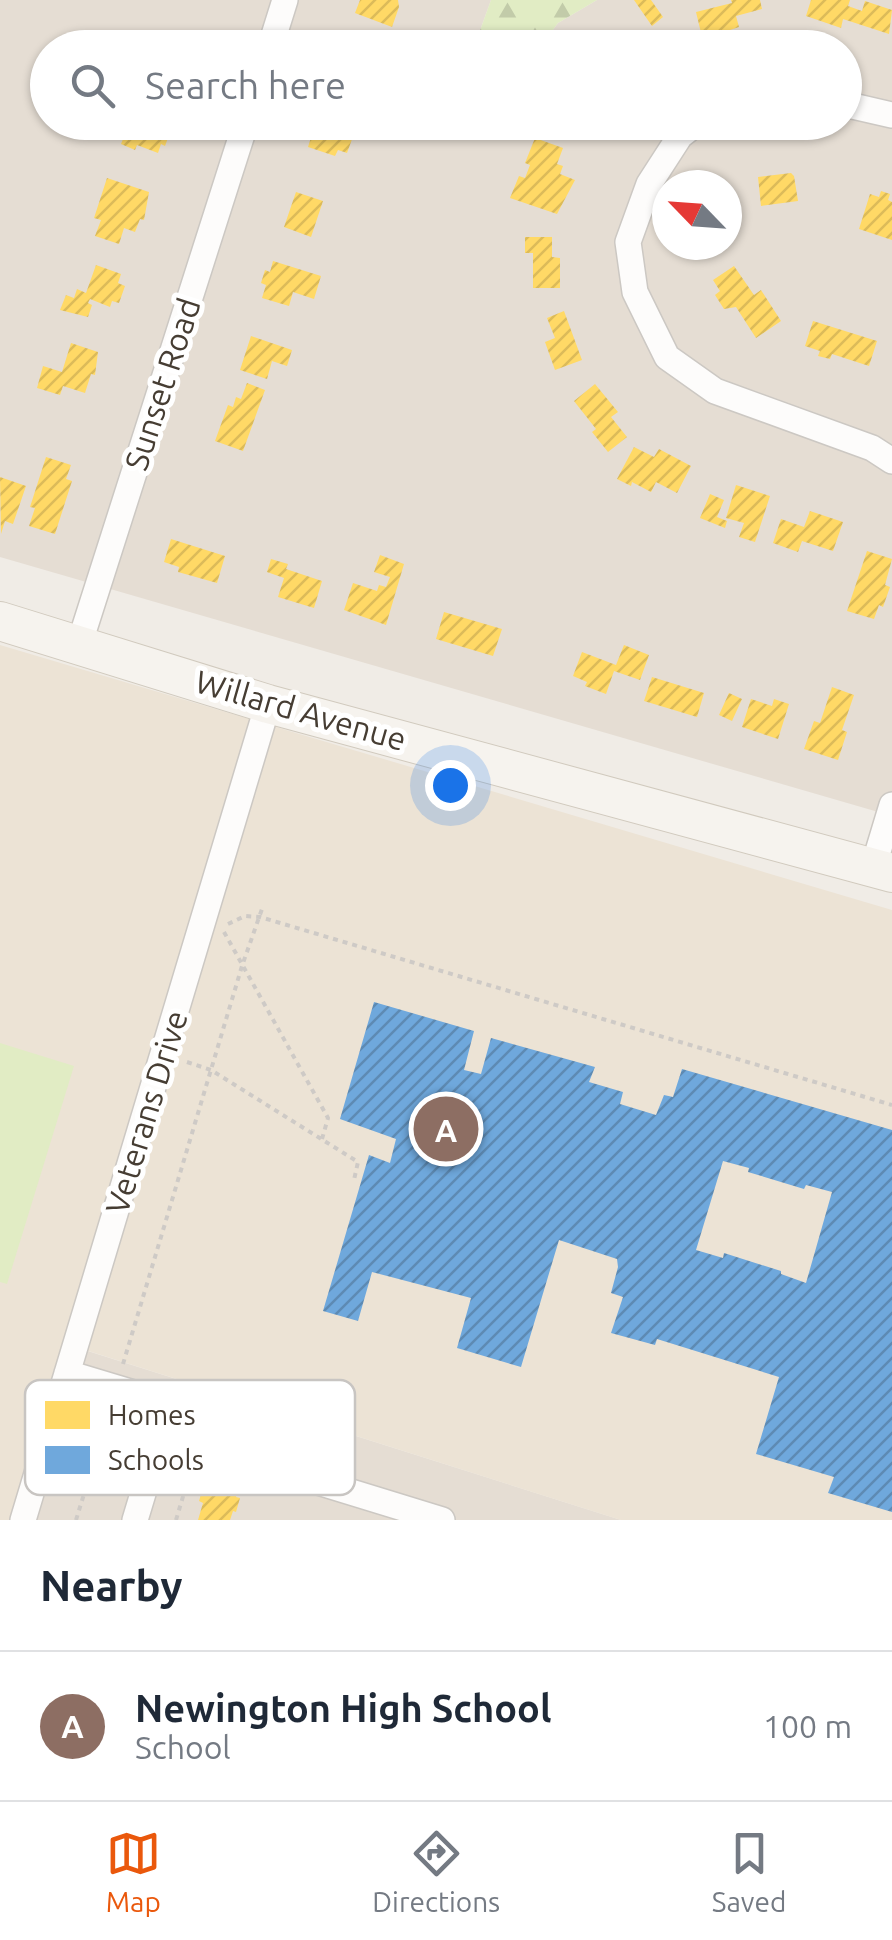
<!DOCTYPE html>
<html lang="en">
<head>
<meta charset="utf-8">
<style>
  :root { --surface:#fff; --page:#f6f6f7; --text:#1f2937; --muted:#747a83; --line:#e0e1e3; --accent:#ea580c }
  body { margin:0; font-family:Ubuntu,sans-serif; background:var(--page); color:var(--text) }
  .compass { position:absolute; left:652px; top:170px; width:90px; height:90px; border-radius:50%; background:var(--surface); box-shadow:0 2px 8px #0004; rotate:295deg }
  .you { position:absolute; left:450px; top:785px; width:35px; height:35px; margin:-25px; border:8px solid #fff; border-radius:50%; background:#1a73e8; box-shadow:0 0 0 15px #1a73e833 }
  .badge { display:grid; place-items:center; width:65px; height:65px; border-radius:50%; background:var(--accent); color:#fff; font-size:32px; font-weight:700 }
  .pin { position:absolute; translate:-50% -50%; border:5px solid #fff; box-shadow:0 2px 10px #0006 }
  .list { margin:0; padding:0; list-style:none }
  h2 { display:flex; justify-content:space-between; align-items:center; height:130px; margin:0; padding:0 40px; font-size:42px }
  h2 small { font-size:32px; font-weight:400; color:var(--muted) }
  .list li { display:grid; grid-template-columns:65px 1fr auto; gap:30px; align-items:center; box-sizing:border-box; height:150px; padding:0 40px; border-top:2px solid var(--line) }
  .list b { display:block; font-size:38px; white-space:nowrap }
  .list p { margin:0; font-size:32px; white-space:nowrap; color:var(--muted) }
  .list em { font-size:32px; font-style:normal; color:var(--muted) }
  .icon { flex:none; width:55px; height:55px; fill:none; stroke:currentColor; stroke-width:2; stroke-linecap:round; stroke-linejoin:round }
  .map { position:relative; flex:none; width:892px; height:1520px; overflow:hidden }
  .search { position:absolute; background:var(--surface); box-shadow:0 2px 8px #0004; left:30px; right:30px; top:30px; height:110px; display:flex; align-items:center; gap:25px; box-sizing:border-box; padding:0 35px; border-radius:55px; color:var(--muted); font-size:38px }
  .sheet { height:280px; background:var(--surface) }
  nav { display:flex; justify-content:space-around; align-items:center; box-sizing:border-box; height:140px; border-top:2px solid var(--line); background:var(--surface); font-size:28px; color:var(--muted) }
  nav a { display:grid; justify-items:center; gap:5px }
  nav .on { color:var(--accent) }
  .map>svg:first-child { display:block }
  .residential { fill:#e5ddd3; fill-rule:evenodd }
  .education { fill:#ece3d5 }
  .forest { fill:url(#forest-firs) }
  .pitch { fill:#e1ecc4 }
  .homes { fill:url(#homes-hatch) }
  .schools { fill:url(#schools-hatch); fill-rule:evenodd }
  .lines { fill:none; stroke-linecap:round; stroke-linejoin:round }
  .minor-casing { stroke:#ccc8c3; stroke-width:28 }
  .secondary-casing { stroke:#d1cabe; stroke-width:40 }
  .path { stroke:#cecac6; stroke-width:4; stroke-dasharray:5 5; stroke-linecap:butt }
  .minor { stroke:#fdfcfb; stroke-width:25 }
  .secondary { stroke:#f6f3ee; stroke-width:38 }
  .labels { text-anchor:middle; dominant-baseline:central; stroke-width:10; stroke-linejoin:round; paint-order:stroke }
  .street-label { font-size:32px; fill:#463d33; stroke:#fff }
  .key { fill:#fff; stroke:#c8c5c2; stroke-width:2.5 }
  .key-label { font-size:28px; fill:#463d33 }
</style>
</head>
<body>
<div class="map">
<svg width="892" height="1520" viewBox="0 0 892 1520">
  <defs>
    <pattern id="forest-firs" width="22" height="20" patternUnits="userSpaceOnUse" patternTransform="scale(2.5)"><rect width="22" height="20" fill="#e1ecc4"/><path d="M5 1l3.5 6h-7zM16 11l3.5 6h-7z" fill="#c2cba9"/></pattern>
    <pattern id="homes-hatch" width="6" height="6" patternUnits="userSpaceOnUse" patternTransform="scale(2.5)"><rect width="6" height="6" fill="#ffd966"/><path d="M-1 1l2-2M0 6l6-6M5 7l2-2" fill="none" stroke="#dcbb59"/></pattern>
    <pattern id="schools-hatch" width="6" height="6" patternUnits="userSpaceOnUse" patternTransform="scale(2.5)"><rect width="6" height="6" fill="#6fa8dc"/><path d="M-1 1l2-2M0 6l6-6M5 7l2-2" fill="none" stroke="#5d8ab3"/></pattern>
  </defs>
  <rect width="100%" height="100%" fill="#f0ece6"/>
  <path class="residential" d="M 0,0 L 491,0 L 474,47 L 48,48 L 48,122 L 469,125 L 844,122 L 844,48 L 540,47 L 558,23 L 597,0 L 892,0 L 892,816 L 0,557 ZM 667,185 L 727,185 L 727,245 L 667,245 Z
    M 75,1347 L 621,1520 L 23,1520 Z"/>
  <path class="education" d="M 0,645 L 892,910 L 892,1520 L 621,1520 L 76,1347 L 23,1520 L 0,1520 Z"/>
  <path class="forest" d="M 491,0 L 597,0 L 558,23 L 540,47 L 474,47 Z"/>
  <path class="pitch" d="M 0,1043 L 74,1066 L 7,1284 L 0,1282 Z"/>
  <path class="homes" d="M 360,0 L 398,0 L 399,7 L 392,27 L 355,13 Z
    M 634,0 L 651,0 L 663,17 L 652,26 Z
    M 731,0 L 760,0 L 762,9 L 736,16 L 739,27 L 730,30 L 732,35 L 720,38 L 719,32 L 702,37 L 696,12 L 732,3 Z
    M 811,0 L 850,0 L 848,6 L 862,11 L 865,1 L 892,10 L 889,34 L 843,19 L 841,28 L 806,16 Z
    M 138,122 L 169,122 L 166,128 L 171,130 L 165,146 L 161,144 L 158,153 L 137,145 L 135,150 L 121,144 L 129,124 L 136,127 Z
    M 316,122 L 346,122 L 345,128 L 355,131 L 347,153 L 338,150 L 335,156 L 308,147 Z
    M 569,122 L 604,122 L 590,139 Z
    M 535,138 L 563,148 L 557,164 L 563,166 L 560,174 L 575,180 L 557,214 L 510,198 L 519,176 L 525,178 L 530,165 L 525,163 Z
    M 791,173 L 794,176 L 798,201 L 761,206 L 758,177 Z
    M 107,178 L 149,192 L 144,220 L 140,219 L 135,232 L 124,228 L 119,244 L 95,236 L 101,220 L 94,218 Z
    M 881,191 L 890,194 L 888,200 L 892,202 L 892,240 L 859,229 L 870,194 L 879,197 Z
    M 296,192 L 323,201 L 311,237 L 284,227 Z
    M 525,237 L 552,237 L 552,257 L 560,258 L 560,288 L 533,288 L 533,253 L 525,253 Z
    M 273,261 L 321,276 L 314,299 L 293,292 L 289,306 L 262,298 L 266,285 L 261,283 L 265,270 L 270,272 Z
    M 96,265 L 121,274 L 118,283 L 125,286 L 119,303 L 112,301 L 110,307 L 90,299 L 88,303 L 92,305 L 88,317 L 60,310 L 66,295 L 74,298 L 77,289 L 86,293 Z
    M 734,266 L 754,295 L 761,290 L 781,321 L 756,338 L 736,307 L 724,309 L 715,295 L 720,291 L 713,280 Z
    M 564,311 L 582,360 L 555,370 L 545,342 L 555,338 L 547,318 Z
    M 813,321 L 877,341 L 869,366 L 832,354 L 830,359 L 818,356 L 820,351 L 805,346 Z
    M 251,336 L 292,350 L 287,366 L 272,361 L 267,379 L 240,370 Z
    M 71,343 L 98,352 L 95,375 L 91,374 L 85,393 L 63,386 L 60,395 L 37,388 L 43,366 L 62,372 Z
    M 247,383 L 265,390 L 243,451 L 215,441 L 228,405 L 233,407 L 236,397 L 241,399 Z
    M 595,384 L 618,412 L 611,417 L 627,437 L 608,452 L 592,432 L 596,429 L 574,401 Z
    M 634,447 L 654,457 L 659,449 L 691,466 L 677,493 L 656,482 L 651,492 L 632,482 L 631,486 L 617,479 Z
    M 46,457 L 71,465 L 66,479 L 72,481 L 55,534 L 29,526 L 35,508 L 30,507 Z
    M 0,477 L 26,486 L 13,524 L 5,521 L 1,534 Z
    M 736,485 L 770,496 L 755,542 L 739,537 L 744,523 L 726,518 Z
    M 710,494 L 724,500 L 717,517 L 727,521 L 725,528 L 700,518 Z
    M 810,511 L 843,522 L 833,551 L 802,541 L 798,552 L 773,543 L 781,519 L 804,527 Z
    M 171,539 L 225,556 L 217,583 L 178,572 L 179,567 L 164,562 Z
    M 867,551 L 892,559 L 885,585 L 890,587 L 883,607 L 879,605 L 874,619 L 847,611 Z
    M 380,555 L 404,564 L 386,625 L 344,610 L 353,583 L 377,591 L 379,585 L 386,587 L 390,577 L 374,572 Z
    M 271,559 L 288,564 L 286,569 L 322,581 L 314,608 L 278,597 L 284,578 L 267,572 Z
    M 444,612 L 502,629 L 493,656 L 436,639 Z
    M 624,645 L 649,655 L 640,680 L 614,671 L 606,694 L 585,686 L 587,682 L 573,676 L 582,652 L 616,665 Z
    M 652,677 L 704,693 L 697,717 L 644,701 Z
    M 832,687 L 854,695 L 842,730 L 847,732 L 838,760 L 804,749 L 814,721 L 820,723 Z
    M 729,693 L 742,699 L 732,721 L 719,715 Z
    M 751,699 L 772,706 L 774,699 L 789,704 L 778,739 L 742,727 Z
    M 214,1466 L 243,1475 L 236,1497 L 240,1498 L 236,1512 L 233,1511 L 230,1520 L 198,1520 L 203,1503 L 199,1501 L 203,1488 L 207,1489 Z"/>
  <path class="schools" d="M 374,1002 L 474,1031 L 464,1070 L 481,1074 L 491,1038 L 595,1067 L 589,1082 L 623,1092 L 620,1104 L 656,1115 L 664,1095 L 673,1097 L 682,1069 L 892,1130 L 892,1512 L 828,1493 L 834,1477 L 756,1454 L 779,1377 L 657,1339 L 655,1345 L 611,1333 L 623,1297 L 611,1293 L 618,1267 L 617,1259 L 559,1240 L 521,1367 L 457,1348 L 471,1298 L 372,1272 L 358,1321 L 323,1311 L 369,1155 L 390,1163 L 396,1139 L 340,1119 ZM 723,1161 L 749,1168 L 748,1172 L 804,1189 L 806,1185 L 832,1192 L 806,1283 L 781,1274 L 781,1271 L 724,1253 L 723,1258 L 696,1250 Z"/>
  <g class="lines">
    <defs>
      <path id="minor" d="M 270,48 L 285,0
        M 844,104 L 892,115
        M 698,122 L 680,136 L 649,184 L 628,242 L 635,292 L 667,357 L 715,391 L 872,448 L 892,461
        M 79,645 L 246,122
        M 873,868 L 892,805
        M 67,1373 L 170,1404 L 304,1457 L 315,1481 L 442,1520
        M 23,1520 L 268,704
        M 135,1520 L 170,1404"/>
      <path id="secondary" d="M 0,621 L 268,704 L 892,873"/>
    </defs>
    <use href="#minor" class="minor-casing"/>
    <use href="#secondary" class="secondary-casing"/>
    <path class="path" d="M 228,924 L 245,916 L 260,917 L 892,1105
      M 224,932 L 328,1118 L 322,1139
      M 187,1062 L 211,1070 L 358,1162 L 354,1180
      M 123,1364 L 242,966 L 262,909
      M 76,1520 L 110,1410
      M 176,1520 L 199,1443"/>
    <use href="#minor" class="minor"/>
    <use href="#secondary" class="secondary"/>
  </g>
  <g class="labels">
    <g class="street-label">
      <text transform="translate(162 384) rotate(-72)">Sunset Road</text>
      <text transform="translate(301 710) rotate(16)">Willard Avenue</text>
      <text transform="translate(146 1112) rotate(-73)">Veterans Drive</text>
    </g>
  </g>
  <rect x="25" y="1380" width="330" height="115" rx="15" class="key"/>
  <rect x="45" y="1401" width="45" height="28" fill="#ffd966"/>
  <rect x="45" y="1446" width="45" height="28" fill="#6fa8dc"/>
  <g class="key-label">
    <text x="108" y="1425">Homes</text>
    <text x="108" y="1470">Schools</text>
  </g>
</svg>
<svg class="compass" viewBox="-18 -18 36 36"><path d="M0-13l5 13h-10z" fill="#e53935"/><path d="M0 13l5-13h-10z" fill="#747a83"/></svg>
<div class="you"></div>
<div class="pin badge" style="left:446px;top:1129px;background:#8d6e63">A</div>
<div class="search"><svg class="icon" aria-label="search" viewBox="0 0 24 24"><circle cx="10" cy="10" r="6"/><path d="M15 15l6 6"/></svg>Search here</div>
</div>
<section class="sheet">
<h2>Nearby<small></small></h2>
<ul class="list">
<li><span class="badge" style="background:#8d6e63">A</span><div><b>Newington High School</b><p>School</p></div><em>100 m</em></li>
</ul>
</section>
<nav>
<a class="on"><svg class="icon" aria-label="map" viewBox="0 0 24 24"><path d="M3 6l6-2 6 2 6-2v14l-6 2-6-2-6 2zM9 4v14M15 6v14"/></svg>Map</a>
<a><svg class="icon" aria-label="directions" viewBox="0 0 24 24"><path d="M12 3l9 9-9 9-9-9zM9 14v-3h6M13 9l2 2-2 2"/></svg>Directions</a>
<a><svg class="icon" aria-label="saved" viewBox="0 0 24 24"><path d="M7 4h10v16l-5-4-5 4z"/></svg>Saved</a>
</nav>
</body>
</html>
